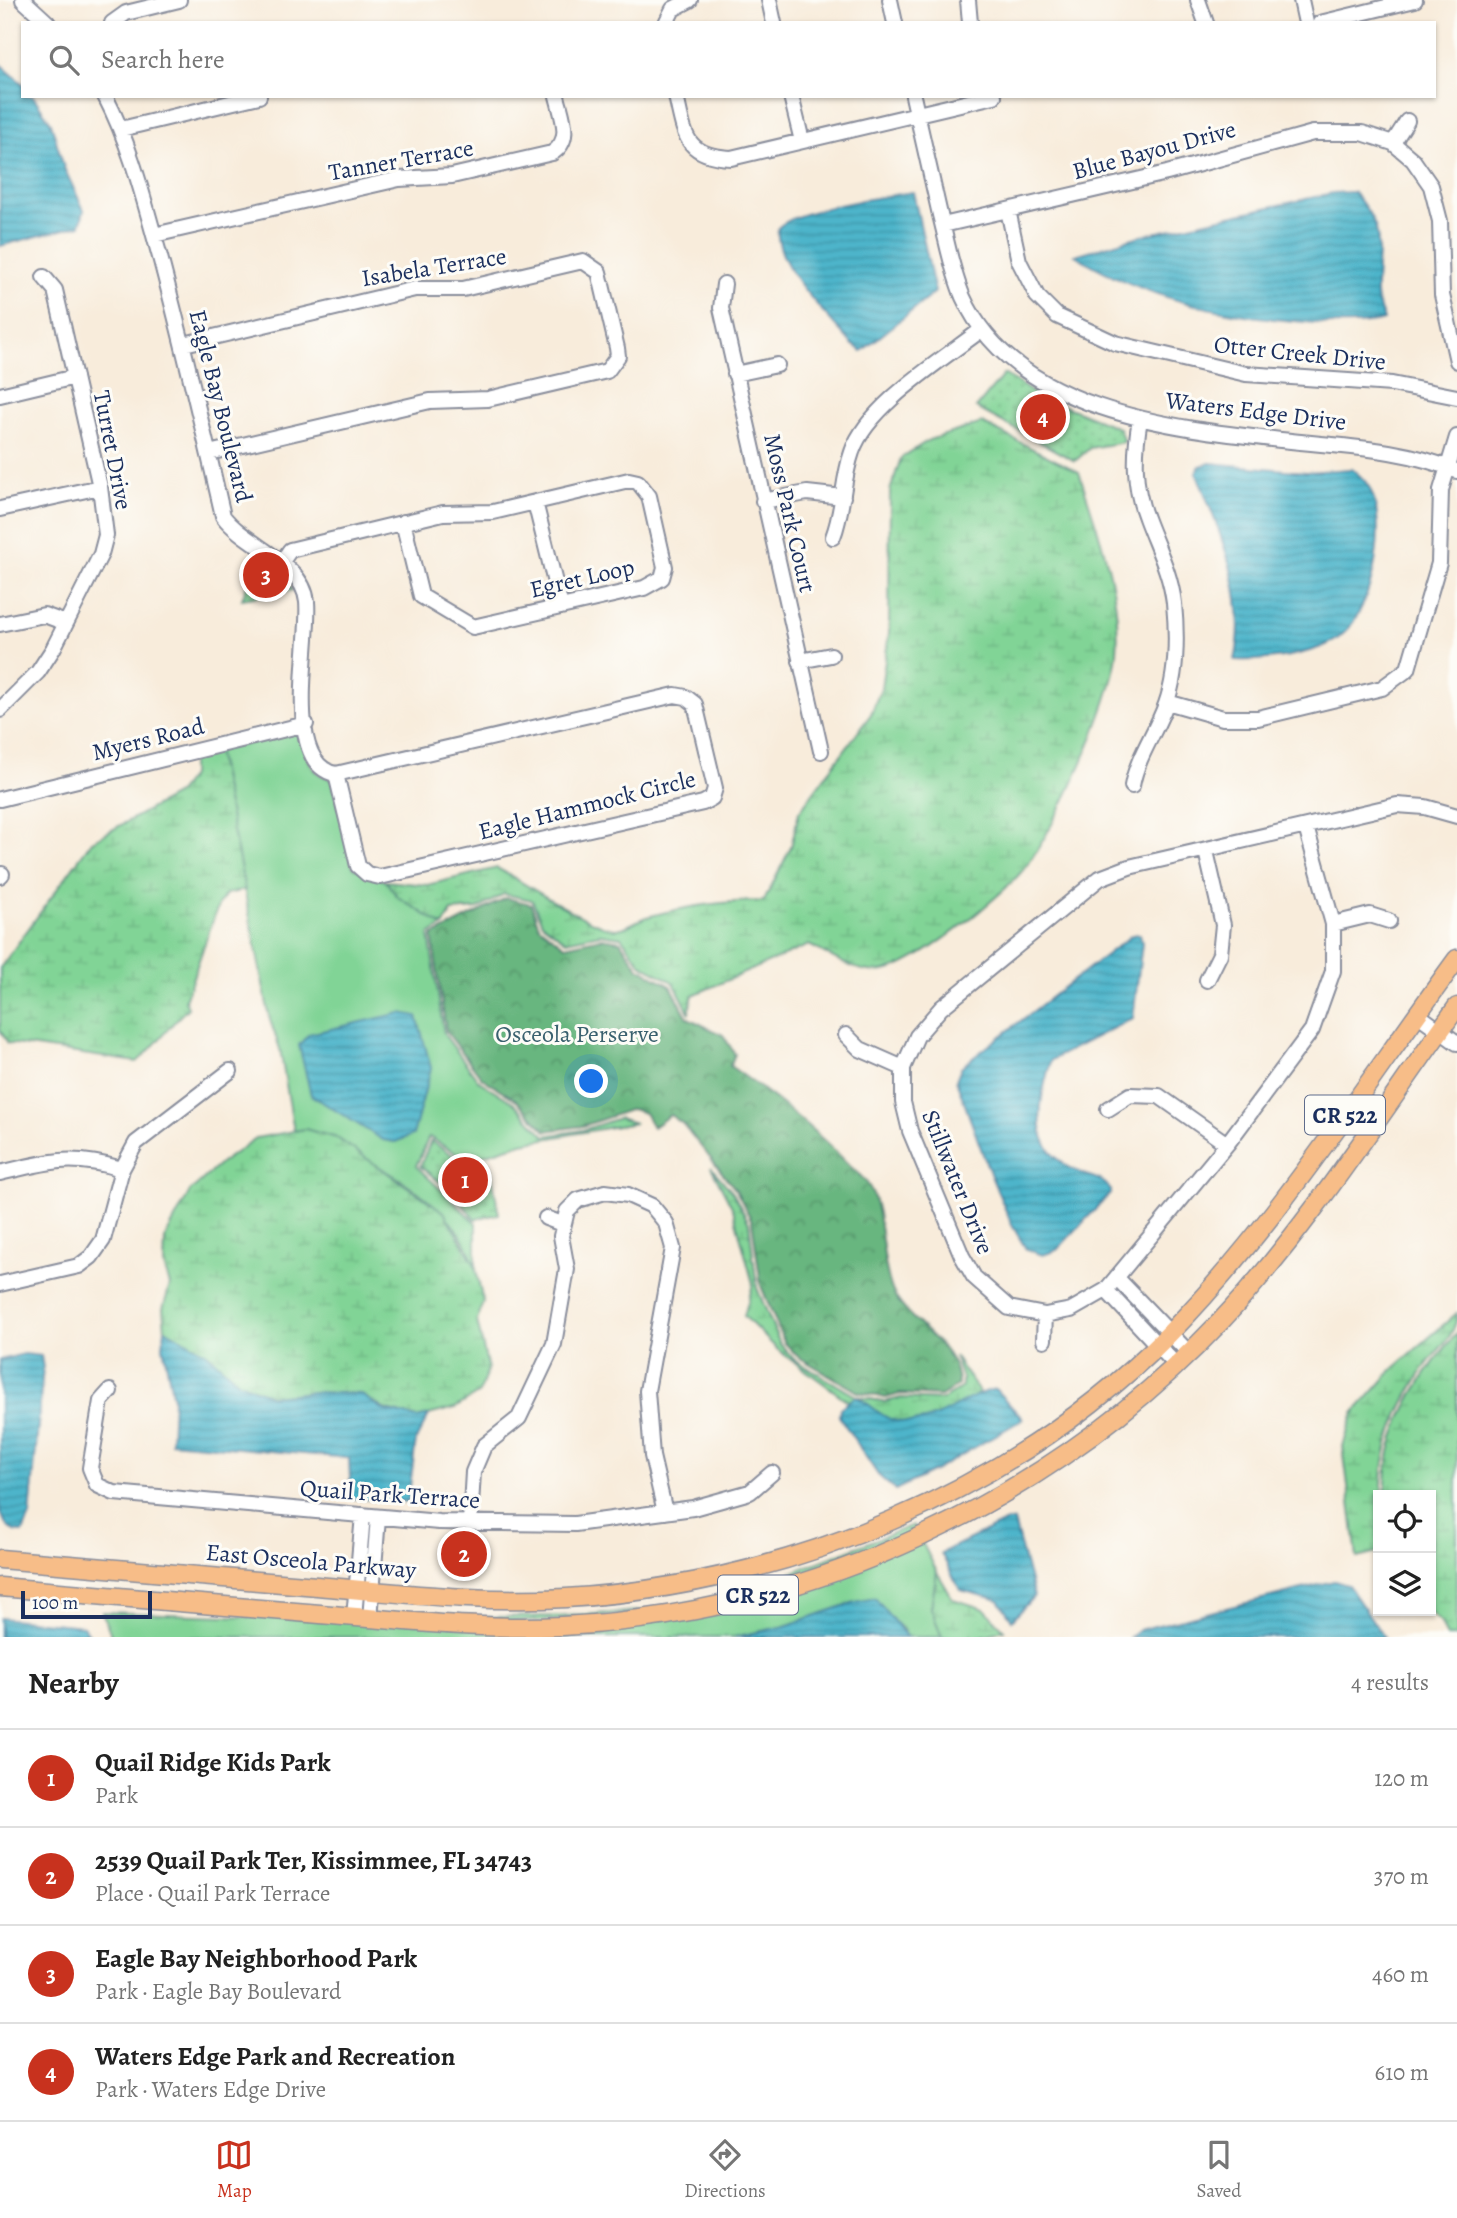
<!DOCTYPE html>
<html lang="en">
<head>
<meta charset="utf-8">
<style>
  :root { --surface:#fff; --page:#f6f6f6; --text:#222; --muted:#767676; --line:#e0e0e0; --accent:#c8321e }
  body { margin:0; font-family:Alegreya,serif; background:var(--page); color:var(--text) }
  .controls { position:absolute; right:21px; bottom:21px; display:grid; overflow:hidden; border-radius:0px; box-shadow:0 2px 5px #0004 }
  .controls button { width:63px; height:63px; display:grid; place-items:center; padding:0; border:0; border-bottom:2px solid var(--line); background:var(--surface); color:var(--text); font:35px sans-serif }
  .scale { position:absolute; left:21px; bottom:18px; width:131px; box-sizing:border-box; padding-left:7px; border:4px solid #1b2f5e; border-top:0; font-size:19px; line-height:24px; white-space:nowrap; color:#1b2f5e; -webkit-text-stroke:5px #fdfcf7; paint-order:stroke }
  .you { position:absolute; left:592px; top:1082px; width:24px; height:24px; margin:-18px; border:5px solid #fff; border-radius:50%; background:#1a73e8; box-shadow:0 0 0 10px #1a73e833 }
  .badge { display:grid; place-items:center; width:46px; height:46px; border-radius:50%; background:var(--accent); color:#fff; font-size:23px; font-weight:700 }
  .pin { position:absolute; translate:-50% -50%; border:4px solid #fff; box-shadow:0 2px 7px #0006 }
  .list { margin:0; padding:0; list-style:none }
  h2 { display:flex; justify-content:space-between; align-items:center; height:91px; margin:0; padding:0 28px; font-size:30px }
  h2 small { font-size:23px; font-weight:400; color:var(--muted) }
  .list li { display:grid; grid-template-columns:46px 1fr auto; gap:21px; align-items:center; box-sizing:border-box; height:98px; padding:0 28px; border-top:2px solid var(--line) }
  .list b { display:block; font-size:26px; white-space:nowrap }
  .list p { margin:0; font-size:23px; white-space:nowrap; color:var(--muted) }
  .list em { font-size:23px; font-style:normal; color:var(--muted) }
  .icon { flex:none; width:38px; height:38px; fill:none; stroke:currentColor; stroke-width:2; stroke-linecap:round; stroke-linejoin:round }
  .map { position:relative; flex:none; width:1457px; height:1637px; overflow:hidden }
  .search { position:absolute; background:var(--surface); box-shadow:0 2px 5px #0004; left:21px; right:21px; top:21px; height:77px; display:flex; align-items:center; gap:18px; box-sizing:border-box; padding:0 24px; border-radius:0px; color:var(--muted); font-size:26px }
  .sheet { height:483px; background:var(--surface) }
  nav { display:flex; justify-content:space-around; align-items:center; box-sizing:border-box; height:98px; border-top:2px solid var(--line); background:var(--surface); font-size:19px; color:var(--muted) }
  nav a { display:grid; justify-items:center; gap:4px }
  nav .on { color:var(--accent) }
  .map>svg:first-child { display:block }
  .green { fill:#81d496; stroke:#4e827a; stroke-width:2 }
  .forest { fill:url(#forest-crowns); stroke:#42726e; stroke-width:2 }
  .wetland { fill:url(#wetland-marsh); stroke:#4e827a; stroke-width:2 }
  .park { fill:url(#park-dots); stroke:#4e827a; stroke-width:2 }
  .water { fill:url(#water-rules); stroke:#347294; stroke-width:2 }
  .lines { fill:none; stroke-linecap:round; stroke-linejoin:round }
  .minor-casing { stroke:#8a8e9c; stroke-width:18 }
  .major-casing { stroke:#8a8e9c; stroke-width:21 }
  .minor { stroke:#fff; stroke-width:14 }
  .major { stroke:#f7bd88; stroke-width:18 }
  .labels { text-anchor:middle; dominant-baseline:central; stroke-width:6; stroke-linejoin:round; paint-order:stroke }
  .shield { fill:#fdfcf7; stroke:#5f6c8c; stroke-width:2 }
  .shield-label { font-size:23px; font-weight:bold; fill:#1b2f5e }
  .street-label { font-size:24px; fill:#1b2f5e; stroke:#fdfcf7 }
  .park-label { font-size:24px; fill:#3a616f; stroke:#fdfcf7 }
</style>
</head>
<body>
<div class="map">
<svg width="1457" height="1637" viewBox="0 0 1457 1637">
  <defs>
    <pattern id="forest-crowns" width="20" height="18" patternUnits="userSpaceOnUse" patternTransform="scale(1.75)"><rect width="20" height="18" fill="#68b67f"/><path d="M2 6a3 3 0 1 1 6 0M12 15a3 3 0 1 1 6 0" fill="none" stroke="#55946b"/></pattern>
    <pattern id="wetland-marsh" width="20" height="14" patternUnits="userSpaceOnUse" patternTransform="scale(1.75)"><rect width="20" height="14" fill="#81d496"/><path d="M1 5h8M5 5V1M11 12h8M15 12V8" fill="none" stroke="#6fb684"/></pattern>
    <pattern id="park-dots" width="8" height="8" patternUnits="userSpaceOnUse" patternTransform="scale(1.75)"><rect width="8" height="8" fill="#81d496"/><path d="M2 2h.1M6 6h.1" fill="none" stroke="#6fb684" stroke-width="1.8" stroke-linecap="round"/></pattern>
    <pattern id="water-rules" width="6" height="5" patternUnits="userSpaceOnUse" patternTransform="scale(1.75)"><rect width="6" height="5" fill="#4db5cb"/><path d="M0 2.5h6" fill="none" stroke="#3f94a8"/></pattern>
  </defs>
  <rect width="100%" height="100%" fill="#fdfcf7"/>
  <filter id="ink" filterUnits="userSpaceOnUse"><feTurbulence type="fractalNoise" baseFrequency=".0143" numOctaves="2"/><feDisplacementMap in="SourceGraphic" scale="14" xChannelSelector="R" yChannelSelector="G"/><feConvolveMatrix kernelMatrix="1 2 1 2 8 2 1 2 1" color-interpolation-filters="sRGB"/></filter>
  <filter id="wash" filterUnits="userSpaceOnUse"><feTurbulence type="fractalNoise" baseFrequency=".00686" numOctaves="4" result="noise"/><feDisplacementMap in="SourceGraphic" scale="28" xChannelSelector="R" yChannelSelector="G"/><feGaussianBlur stdDeviation="1.57" result="paint"/><feColorMatrix in="noise" values="0 0 0 0 0 0 0 0 0 0 0 0 0 0 0 0 0 1.4 0 .05"/><feComposite in="paint" operator="in"/></filter>
  <g filter="url(#wash)">
    <rect width="100%" height="100%" fill="#f8ecdb"/>
    <path class="green" d="M 302,730 C 305,752 308,774 332,779 L 353,867 L 386,881 L 398,897 L 443,926 L 429,935 L 444,1034 L 479,1081 L 514,1103 L 545,1136 L 583,1130 L 619,1118 L 635,1123 L 522,1143 L 467,1160 L 429,1137 L 416,1166 L 476,1223 L 476,1269 C 455,1195 367,1161 305,1129 L 294,1131 L 280,1049 L 270,1020 L 217,751 Z
      M 913,1525 L 917,1533 C 759,1605 588,1632 416,1618 L 564,1616 L 655,1610 L 747,1590 Z
      M 922,1542 L 937,1572 L 931,1608 L 942,1637 L 907,1637 L 902,1628 L 855,1602 L 785,1626 L 735,1637 L 112,1637 L 102,1612 L 607,1628 Z"/>
    <path class="forest" d="M 506,898 L 531,904 L 539,926 L 565,946 L 601,938 L 620,941 L 639,968 L 671,986 L 688,1018 L 723,1035 L 735,1054 L 730,1066 C 773,1096 812,1126 848,1164 C 855,1171 866,1179 870,1188 C 883,1212 881,1265 893,1292 C 909,1326 958,1344 958,1385 L 941,1396 L 900,1394 L 886,1398 L 858,1392 L 797,1356 L 784,1342 L 761,1286 L 752,1221 L 736,1190 L 683,1124 L 670,1115 L 653,1127 L 645,1113 L 632,1109 L 583,1126 L 546,1131 L 516,1100 L 482,1078 L 446,1031 L 432,936 Z"/>
    <path class="wetland" d="M 982,423 L 1079,472 C 1097,529 1122,591 1117,652 C 1114,701 1055,831 1023,870 C 1001,897 916,967 883,971 C 857,975 832,956 809,945 L 693,995 L 689,1012 L 674,983 L 641,964 L 621,937 L 600,934 L 566,941 L 542,923 L 532,900 L 504,894 L 478,909 L 452,911 L 443,926 L 398,897 L 386,881 L 427,885 L 497,868 C 520,880 596,931 617,929 C 627,928 637,920 647,917 C 686,906 724,901 764,901 L 791,847 L 799,812 L 871,714 L 881,688 L 889,634 L 890,491 L 901,458 L 929,440 Z
      M 217,751 L 245,890 L 226,894 L 218,906 L 185,1000 L 188,1008 C 169,1025 157,1045 137,1062 L 8,1043 L 0,1030 L 0,968 L 92,841 L 177,794 L 191,776 L 191,758 Z
      M 305,1129 L 337,1138 L 444,1212 L 475,1265 L 483,1302 L 477,1321 L 488,1369 L 479,1393 L 455,1408 L 417,1418 L 384,1409 L 360,1394 L 314,1392 L 271,1396 L 239,1382 L 207,1353 L 165,1329 L 163,1309 L 170,1285 L 164,1266 L 165,1238 L 190,1191 L 221,1163 L 256,1138 Z
      M 711,1167 L 733,1193 L 749,1223 L 757,1288 L 780,1344 L 795,1360 L 856,1396 L 885,1402 L 901,1398 L 942,1400 L 962,1387 L 962,1378 L 954,1356 L 980,1393 C 953,1412 915,1433 882,1416 C 871,1411 866,1399 855,1397 L 849,1402 L 778,1350 L 744,1316 L 753,1284 L 733,1209 Z
      M 1457,1313 C 1457,1335 1437,1349 1425,1367 C 1399,1406 1380,1448 1382,1495 L 1378,1495 L 1378,1553 L 1357,1558 L 1343,1446 L 1354,1413 L 1393,1369 Z
      M 1457,1333 L 1457,1637 L 1447,1637 L 1441,1623 L 1429,1611 L 1431,1495 L 1386,1495 C 1383,1433 1418,1379 1457,1333 Z
      M 937,1572 L 953,1599 L 985,1609 L 1004,1630 L 980,1637 L 942,1637 L 931,1608 Z"/>
    <path class="park" d="M 1004,374 L 1037,395 L 1119,428 L 1124,442 L 1090,448 L 1075,461 L 976,408 Z
      M 257,558 L 276,570 L 293,590 L 242,599 Z
      M 431,1141 L 472,1168 L 490,1165 L 499,1214 L 475,1219 L 453,1193 L 420,1166 Z"/>
    <path class="water" d="M 0,64 L 23,84 L 23,96 L 33,96 L 51,123 L 64,168 L 84,210 L 80,225 L 0,246 Z
      M 913,192 L 935,292 L 862,351 L 852,344 C 828,315 774,267 778,228 C 794,209 886,196 913,192 Z
      M 1353,192 C 1390,234 1375,246 1376,294 C 1376,302 1382,312 1384,320 C 1356,327 1323,324 1294,321 C 1216,314 1142,297 1075,255 L 1140,236 L 1333,193 Z
      M 1210,463 L 1306,472 L 1352,469 C 1359,475 1366,480 1370,489 C 1389,526 1372,620 1334,641 C 1307,656 1266,661 1235,660 C 1250,599 1219,529 1196,472 L 1200,466 Z
      M 1140,934 L 1142,943 L 1133,1018 L 1051,1060 C 1037,1109 1027,1154 1086,1175 C 1096,1178 1108,1181 1111,1193 L 1057,1250 L 1043,1255 L 1026,1249 L 1012,1225 L 991,1176 L 956,1080 L 961,1067 L 1132,935 Z
      M 401,1013 L 417,1016 L 431,1068 L 413,1135 L 395,1142 L 383,1140 L 311,1095 L 299,1045 L 309,1034 Z
      M 165,1329 L 207,1353 L 239,1382 L 271,1396 L 314,1392 L 360,1394 L 384,1410 L 417,1418 L 429,1415 L 416,1440 L 408,1502 L 351,1498 L 349,1458 L 171,1442 L 173,1399 L 163,1346 Z
      M 24,1354 L 41,1356 L 43,1368 L 30,1516 L 23,1532 C 7,1532 5,1524 0,1510 L 0,1360 Z
      M 995,1389 L 1023,1419 L 936,1470 L 895,1490 L 878,1475 L 839,1416 L 840,1408 L 855,1397 C 870,1400 879,1420 903,1422 C 939,1425 962,1396 995,1389 Z
      M 1007,1521 L 1014,1522 L 1034,1596 L 1012,1620 L 999,1600 L 960,1590 L 941,1553 Z
      M 1334,1581 L 1348,1585 L 1384,1637 L 1130,1637 L 1139,1630 Z
      M 875,1598 L 907,1637 L 735,1637 L 785,1626 L 855,1602 Z
      M 0,1618 L 83,1626 L 91,1637 L 0,1637 Z"/>
  </g>
  <g filter="url(#ink)">
    <g class="lines">
      <defs>
        <path id="minor" d="M 23,0 L 48,23
          M 769,0 L 774,23
          M 890,0 L 895,23
          M 968,0 L 970,23
          M 1198,0 L 1206,23
          M 1301,0 L 1306,23
          M 112,23 L 126,13 L 179,0
          M 666,23 L 673,9 L 690,0
          M 1320,23 L 1415,0
          M 105,96 C 132,148 144,201 160,257 C 183,343 203,429 223,516 C 245,546 303,562 307,602 C 311,641 282,765 336,774 L 675,695 L 686,697 L 695,704 L 715,788 L 712,798 L 703,803 L 380,877 L 367,874 L 358,866 L 336,774
          M 676,96 C 685,136 685,156 731,158 L 994,96
          M 791,96 L 802,141
          M 913,96 C 922,136 931,175 940,215 C 947,242 952,271 963,297 C 1014,411 1171,428 1281,440 C 1341,447 1401,447 1457,471
          M 121,129 L 259,96
          M 1393,143 L 1407,121
          M 1008,210 L 1019,261 L 1037,296 L 1057,316 L 1115,343 L 1246,374 L 1392,384 L 1457,397
          M 943,225 L 1167,173 L 1313,133 L 1362,133 L 1393,143 L 1413,160 L 1431,186 L 1440,221 L 1442,295 L 1457,361
          M 154,235 L 399,179 L 452,176 L 552,153 C 573,140 562,117 557,96
          M 724,284 L 721,308 L 821,751
          M 184,344 L 415,289 L 463,289 L 583,261 L 599,272 L 617,348 L 618,356 L 607,371 L 488,399 L 430,401 L 209,453
          M 735,374 L 777,365
          M 0,395 L 75,377
          M 763,501 L 807,493 L 843,497
          M 535,502 L 561,607
          M 0,509 L 100,487
          M 833,537 C 844,509 842,480 852,452 C 867,406 942,360 981,330
          M 281,563 L 290,550 L 443,513 L 493,512 L 629,480 L 638,482 L 649,496 L 665,567 L 662,578 L 644,588 L 473,627 L 421,596 L 403,522
          M 0,624 L 44,615 L 66,623
          M 800,661 L 831,655
          M 1167,702 L 1223,718 L 1258,718 L 1382,688 L 1408,669 L 1439,563 L 1441,490 L 1457,437
          M 0,710 L 38,672 L 53,649 L 101,554 L 106,535 L 100,487 L 55,290 L 44,277
          M 1132,786 C 1137,757 1156,732 1166,704 C 1177,674 1177,634 1174,603 C 1170,571 1157,548 1146,518 C 1133,485 1134,453 1140,419
          M 0,799 L 306,724
          M 1306,827 L 1333,924 L 1333,971 L 1312,1030 L 1227,1144 L 1106,1290 L 1071,1310 L 1045,1315 L 1009,1308 L 974,1277 L 962,1256 L 910,1131 L 903,1102 L 903,1068 L 917,1036 L 941,1008 L 1100,878 L 1129,867 L 1397,805 L 1425,807 L 1457,816
          M 1206,851 L 1223,925 L 1220,954 L 1207,980
          M 0,876 L 2,874
          M 1333,924 L 1370,915 L 1389,921
          M 1417,1014 L 1457,1043
          M 846,1035 L 860,1049 L 903,1068
          M 1108,1109 L 1130,1095 L 1159,1096 L 1227,1144
          M 0,1173 C 50,1161 71,1154 122,1169
          M 546,1218 L 562,1224
          M 1117,1278 L 1189,1353
          M 0,1284 L 79,1266 L 91,1257 L 103,1240 L 122,1169 L 136,1143 L 230,1071
          M 1106,1290 L 1176,1365
          M 1044,1340 L 1045,1315
          M 110,1391 L 101,1401 L 90,1468 L 97,1485 L 114,1493 L 439,1522 L 575,1524 L 693,1508 L 750,1492 L 772,1473
          M 470,1523 L 473,1472 L 484,1446 L 519,1418 L 554,1344 L 567,1269 L 561,1236 L 567,1211 L 578,1200 L 605,1192 L 628,1195 L 652,1206 L 666,1223 L 673,1248 L 647,1391 L 652,1456 L 665,1512
          M 354,1617 L 363,1515
          M 370,1619 L 378,1517"/>
        <path id="major" d="M 0,1559 C 106,1568 212,1577 317,1586 C 400,1593 483,1603 566,1598 C 786,1585 1013,1492 1169,1334 C 1279,1221 1364,1086 1457,959
          M 0,1587 C 111,1596 221,1606 332,1615 C 409,1621 485,1630 562,1626 C 810,1614 1051,1501 1221,1321 C 1308,1228 1382,1111 1457,1007"/>
      </defs>
      <use href="#minor" class="minor-casing"/>
      <use href="#major" class="major-casing"/>
      <use href="#minor" class="minor"/>
      <use href="#major" class="major"/>
    </g>
  </g>
  <g class="labels">
    <g class="shield">
      <rect x="1305" y="1095.5" width="80" height="39" rx="5"/>
      <rect x="718" y="1575.5" width="80" height="39" rx="5"/>
    </g>
    <g class="shield-label">
      <text x="1345" y="1115">CR 522</text>
      <text x="758" y="1595">CR 522</text>
    </g>
    <g class="street-label">
      <text transform="translate(1154 150) rotate(-15)">Blue Bayou Drive</text>
      <text transform="translate(401 160) rotate(-10)">Tanner Terrace</text>
      <text transform="translate(434 267) rotate(-9)">Isabela Terrace</text>
      <text transform="translate(1300 353) rotate(6)">Otter Creek Drive</text>
      <text transform="translate(221 406) rotate(76)">Eagle Bay Boulevard</text>
      <text transform="translate(1256 411) rotate(7)">Waters Edge Drive</text>
      <text transform="translate(113 450) rotate(79)">Turret Drive</text>
      <text transform="translate(790 513) rotate(77)">Moss Park Court</text>
      <text transform="translate(582 578) rotate(-13)">Egret Loop</text>
      <text transform="translate(148 739) rotate(-14)">Myers Road</text>
      <text transform="translate(587 805) rotate(-14)">Eagle Hammock Circle</text>
      <text transform="translate(958 1182) rotate(68)">Stillwater Drive</text>
      <text transform="translate(390 1494) rotate(4)">Quail Park Terrace</text>
      <text transform="translate(311 1561) rotate(5)">East Osceola Parkway</text>
    </g>
    <g class="park-label">
      <text x="577" y="1034">Osceola Perserve</text>
    </g>
  </g>
</svg>
<div class="controls">
<button><svg class="icon" aria-label="locate" viewBox="0 0 24 24"><circle cx="12" cy="12" r="6"/><path d="M12 2v4M12 18v4M2 12h4M18 12h4"/></svg></button>
<button><svg class="icon" aria-label="layers" viewBox="0 0 24 24"><path d="M12 4l9 5-9 5-9-5zM3 14l9 5 9-5"/></svg></button>
</div>
<div class="scale">100 m</div>
<div class="you"></div>
<div class="pin badge" style="left:465px;top:1180px">1</div>
<div class="pin badge" style="left:464px;top:1554px">2</div>
<div class="pin badge" style="left:266px;top:575px">3</div>
<div class="pin badge" style="left:1043px;top:417px">4</div>
<div class="search"><svg class="icon" aria-label="search" viewBox="0 0 24 24"><circle cx="10" cy="10" r="6"/><path d="M15 15l6 6"/></svg>Search here</div>
</div>
<section class="sheet">
<h2>Nearby<small>4 results</small></h2>
<ul class="list">
<li><span class="badge">1</span><div><b>Quail Ridge Kids Park</b><p>Park</p></div><em>120 m</em></li>
<li><span class="badge">2</span><div><b>2539 Quail Park Ter, Kissimmee, FL 34743</b><p>Place · Quail Park Terrace</p></div><em>370 m</em></li>
<li><span class="badge">3</span><div><b>Eagle Bay Neighborhood Park</b><p>Park · Eagle Bay Boulevard</p></div><em>460 m</em></li>
<li><span class="badge">4</span><div><b>Waters Edge Park and Recreation</b><p>Park · Waters Edge Drive</p></div><em>610 m</em></li>
</ul>
</section>
<nav>
<a class="on"><svg class="icon" aria-label="map" viewBox="0 0 24 24"><path d="M3 6l6-2 6 2 6-2v14l-6 2-6-2-6 2zM9 4v14M15 6v14"/></svg>Map</a>
<a><svg class="icon" aria-label="directions" viewBox="0 0 24 24"><path d="M12 3l9 9-9 9-9-9zM9 14v-3h6M13 9l2 2-2 2"/></svg>Directions</a>
<a><svg class="icon" aria-label="saved" viewBox="0 0 24 24"><path d="M7 4h10v16l-5-4-5 4z"/></svg>Saved</a>
</nav>
</body>
</html>
